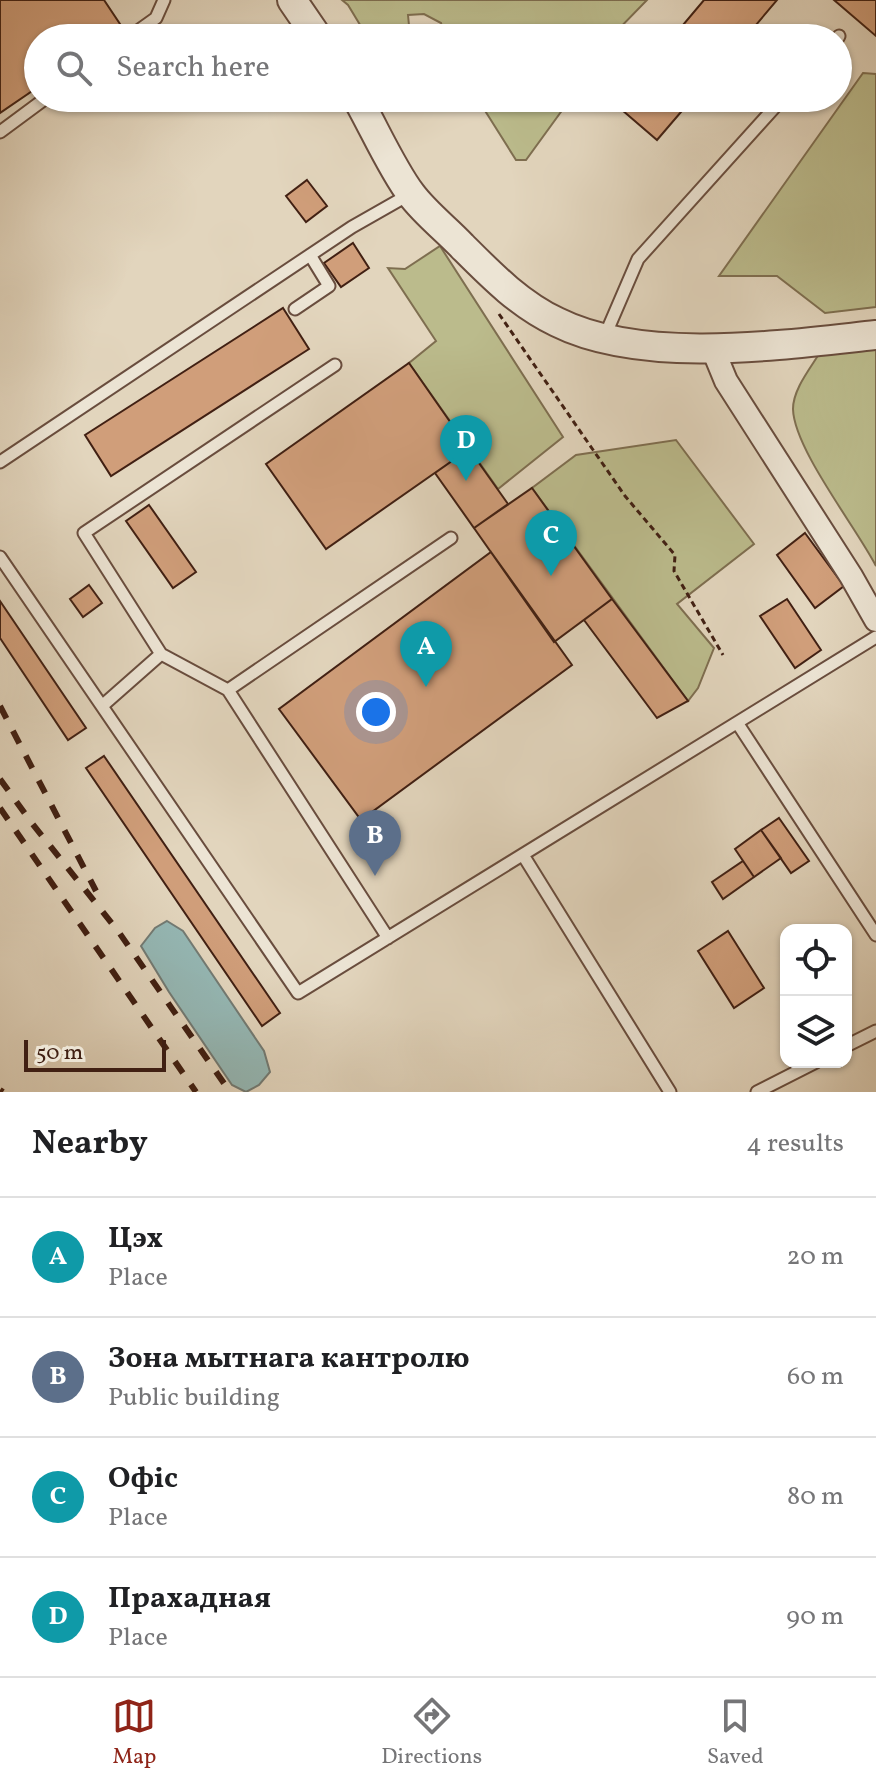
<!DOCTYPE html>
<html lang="en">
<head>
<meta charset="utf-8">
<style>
  :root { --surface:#fff; --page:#f6f6f6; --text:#202124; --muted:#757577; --line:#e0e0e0; --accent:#8f2418 }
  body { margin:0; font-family:Vollkorn,serif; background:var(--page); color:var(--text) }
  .controls { position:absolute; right:24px; bottom:24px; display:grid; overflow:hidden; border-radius:16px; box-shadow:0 2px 6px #0004 }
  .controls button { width:72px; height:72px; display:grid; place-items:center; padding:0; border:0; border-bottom:2px solid var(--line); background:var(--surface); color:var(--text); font:40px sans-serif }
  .scale { position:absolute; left:24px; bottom:20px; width:142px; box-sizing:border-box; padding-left:8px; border:4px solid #412013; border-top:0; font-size:22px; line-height:28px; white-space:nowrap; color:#412013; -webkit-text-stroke:6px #ece4d4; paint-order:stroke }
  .you { position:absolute; left:376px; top:712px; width:28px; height:28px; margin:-20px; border:6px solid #fff; border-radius:50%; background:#1a73e8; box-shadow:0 0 0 12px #1a73e833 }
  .badge { display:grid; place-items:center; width:52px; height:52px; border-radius:50%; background:var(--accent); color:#fff; font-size:26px; font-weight:700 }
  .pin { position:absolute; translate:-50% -66px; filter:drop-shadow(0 2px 4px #0008) }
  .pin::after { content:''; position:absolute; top:42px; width:28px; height:24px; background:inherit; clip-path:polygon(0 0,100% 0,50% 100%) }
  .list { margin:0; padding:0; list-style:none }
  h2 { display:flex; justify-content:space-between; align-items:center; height:104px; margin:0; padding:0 32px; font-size:34px }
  h2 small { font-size:26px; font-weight:400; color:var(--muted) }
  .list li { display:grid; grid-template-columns:52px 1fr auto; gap:24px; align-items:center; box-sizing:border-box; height:120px; padding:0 32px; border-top:2px solid var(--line) }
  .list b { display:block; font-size:30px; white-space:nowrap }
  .list p { margin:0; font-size:26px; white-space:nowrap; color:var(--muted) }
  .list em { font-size:26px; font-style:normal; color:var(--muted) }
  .icon { flex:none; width:44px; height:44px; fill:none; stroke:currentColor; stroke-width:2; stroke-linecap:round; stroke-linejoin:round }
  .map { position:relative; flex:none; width:876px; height:1092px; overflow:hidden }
  .search { position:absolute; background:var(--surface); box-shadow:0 2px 6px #0004; left:24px; right:24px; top:24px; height:88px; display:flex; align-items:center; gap:20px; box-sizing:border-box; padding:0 28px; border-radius:44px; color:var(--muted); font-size:30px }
  .sheet { height:584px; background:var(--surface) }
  nav { display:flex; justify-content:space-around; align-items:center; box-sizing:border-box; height:112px; border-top:2px solid var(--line); background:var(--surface); font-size:22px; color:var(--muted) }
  nav a { display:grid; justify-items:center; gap:4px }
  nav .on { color:var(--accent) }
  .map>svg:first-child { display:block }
  .green { fill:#bbbb8c; stroke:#7e6e50; stroke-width:2 }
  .water { fill:#95b8b5; stroke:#737b74; stroke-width:2 }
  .building { fill:#d09e7a; stroke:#412013; stroke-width:2 }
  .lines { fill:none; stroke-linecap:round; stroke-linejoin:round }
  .service-casing { stroke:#694d3e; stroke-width:15 }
  .minor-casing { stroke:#694d3e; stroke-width:26 }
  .tertiary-casing { stroke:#694d3e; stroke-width:32 }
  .path { stroke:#412013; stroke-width:3; stroke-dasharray:6 4; stroke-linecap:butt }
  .service { stroke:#ece4d4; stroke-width:11 }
  .minor { stroke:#ece4d4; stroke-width:22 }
  .tertiary { stroke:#ece4d4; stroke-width:28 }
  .rail { stroke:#412013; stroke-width:6; stroke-dasharray:14 14; stroke-linecap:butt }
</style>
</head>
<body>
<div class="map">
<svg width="876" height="1092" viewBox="0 0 876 1092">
  <rect width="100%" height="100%" fill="#e2d5bd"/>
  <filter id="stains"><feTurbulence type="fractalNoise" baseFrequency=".0025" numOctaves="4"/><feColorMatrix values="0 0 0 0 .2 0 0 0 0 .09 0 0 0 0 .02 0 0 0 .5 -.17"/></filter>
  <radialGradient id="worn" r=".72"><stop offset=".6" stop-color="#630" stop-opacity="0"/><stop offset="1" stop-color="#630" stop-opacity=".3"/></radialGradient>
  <path class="green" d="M 342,0 L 647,0 L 610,38 L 445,38 L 441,23 L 424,14 L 408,15 L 410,36 L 368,38 L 348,5 Z
    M 863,73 L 876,74 L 876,307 L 825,313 L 777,276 L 719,276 Z
    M 477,98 L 571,98 L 526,160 L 516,160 Z
    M 440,246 L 563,437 L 498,489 L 409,363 L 436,341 L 388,268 L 405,269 Z
    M 876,342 L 876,566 C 856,527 794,449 793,409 C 793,390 809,370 819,354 Z
    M 676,440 L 754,544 L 677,604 L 714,648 L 698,688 L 688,701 L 532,488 L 576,455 Z"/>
  <path class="water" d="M 167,921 L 183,931 L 264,1051 L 270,1072 L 259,1085 L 246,1092 L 232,1085 L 169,992 L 141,946 L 155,928 Z"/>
  <path class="building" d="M 0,0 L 104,0 L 124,30 L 112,38 L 38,38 L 38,87 L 0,113 Z
    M 704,0 L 777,0 L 745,38 L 672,38 Z
    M 834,0 L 876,0 L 876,36 Z
    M 621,98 L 693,98 L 657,140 L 615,104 Z
    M 307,180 L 327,206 L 306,222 L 286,196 Z
    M 353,243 L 369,268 L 341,287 L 324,263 Z
    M 283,308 L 309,349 L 111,476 L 85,435 Z
    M 409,363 L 469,449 L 326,549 L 266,464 Z
    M 469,449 L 508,504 L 474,528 L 435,473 Z
    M 532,488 L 612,599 L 554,642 L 474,528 Z
    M 149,505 L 196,572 L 173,588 L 126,521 Z
    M 805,533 L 844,586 L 815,608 L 777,555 Z
    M 491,552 L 572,665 L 361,820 L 279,709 Z
    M 89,585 L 102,603 L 83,617 L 70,599 Z
    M 612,599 L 688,701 L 657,718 L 584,620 Z
    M 787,599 L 821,650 L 795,668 L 760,616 Z
    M 0,601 L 86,728 L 68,740 L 0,638 Z
    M 104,756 L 280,1013 L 262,1026 L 86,768 Z
    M 779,818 L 809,861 L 791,873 L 761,830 Z
    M 761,830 L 781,858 L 754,877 L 735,849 Z
    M 743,861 L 754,877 L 723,899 L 712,882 Z
    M 728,931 L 764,988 L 734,1008 L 698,951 Z"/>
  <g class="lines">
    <defs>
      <path id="service" d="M 128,38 L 156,18 L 164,0
        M 838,38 L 839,36
        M 0,132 L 46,98
        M 295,309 L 329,286 L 310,255
        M 604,338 L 638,259 L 783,98
        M 0,462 L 352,227 L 410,194
        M 0,557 L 298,993 L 876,637
        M 228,690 L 161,654 L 84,533 L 335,365
        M 102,706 L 161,654
        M 738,724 L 876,935
        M 523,855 L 670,1092
        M 388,938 L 228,690 L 451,538
        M 846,1046 L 876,1031
        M 757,1092 L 816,1062"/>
      <path id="minor" d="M 712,347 L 726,381 L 851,576 L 876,620"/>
      <path id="tertiary" d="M 292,0 L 318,38
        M 357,98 C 373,126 392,169 411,194 C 425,213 446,229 462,246 C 491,275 519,304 557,322 C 643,365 782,345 876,335"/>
    </defs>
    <use href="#service" class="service-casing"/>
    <use href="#minor" class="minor-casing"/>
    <use href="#tertiary" class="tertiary-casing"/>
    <path class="path" d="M 499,314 L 625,496 L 675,555 L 674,571 L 723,655"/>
    <use href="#service" class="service"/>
    <use href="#minor" class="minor"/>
    <use href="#tertiary" class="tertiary"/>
    <path class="rail" d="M 0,706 L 96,891
      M 0,779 L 31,822 L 118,931 L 230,1092
      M 0,808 L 196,1092
      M 0,1090 L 3,1092"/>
  </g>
  <rect width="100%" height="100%" filter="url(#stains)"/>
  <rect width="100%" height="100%" fill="url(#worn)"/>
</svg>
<div class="controls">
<button><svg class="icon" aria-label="locate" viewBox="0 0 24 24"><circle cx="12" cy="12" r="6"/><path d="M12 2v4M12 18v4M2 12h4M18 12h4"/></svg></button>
<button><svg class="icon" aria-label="layers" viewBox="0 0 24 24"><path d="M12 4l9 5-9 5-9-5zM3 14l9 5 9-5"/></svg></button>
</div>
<div class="scale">50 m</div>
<div class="you"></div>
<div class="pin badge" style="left:426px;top:687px;background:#0f9aa8">A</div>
<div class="pin badge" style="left:375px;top:876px;background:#5c6f8a">B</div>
<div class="pin badge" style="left:551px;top:576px;background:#0f9aa8">C</div>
<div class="pin badge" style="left:466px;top:481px;background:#0f9aa8">D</div>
<div class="search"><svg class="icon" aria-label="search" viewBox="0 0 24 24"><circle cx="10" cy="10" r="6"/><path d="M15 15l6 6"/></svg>Search here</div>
</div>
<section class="sheet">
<h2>Nearby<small>4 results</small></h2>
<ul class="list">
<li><span class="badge" style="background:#0f9aa8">A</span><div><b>Цэх</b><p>Place</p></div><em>20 m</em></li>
<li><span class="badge" style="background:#5c6f8a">B</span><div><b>Зона мытнага кантролю</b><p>Public building</p></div><em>60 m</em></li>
<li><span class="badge" style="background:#0f9aa8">C</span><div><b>Офіс</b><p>Place</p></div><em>80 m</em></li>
<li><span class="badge" style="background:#0f9aa8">D</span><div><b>Прахадная</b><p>Place</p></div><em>90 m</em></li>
</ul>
</section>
<nav>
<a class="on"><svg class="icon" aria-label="map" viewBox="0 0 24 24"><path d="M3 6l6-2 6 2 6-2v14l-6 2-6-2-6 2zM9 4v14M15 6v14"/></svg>Map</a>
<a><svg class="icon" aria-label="directions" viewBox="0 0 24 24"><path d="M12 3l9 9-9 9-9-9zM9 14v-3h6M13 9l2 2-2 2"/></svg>Directions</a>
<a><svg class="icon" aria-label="saved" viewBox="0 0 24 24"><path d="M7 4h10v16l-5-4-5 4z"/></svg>Saved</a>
</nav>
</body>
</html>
